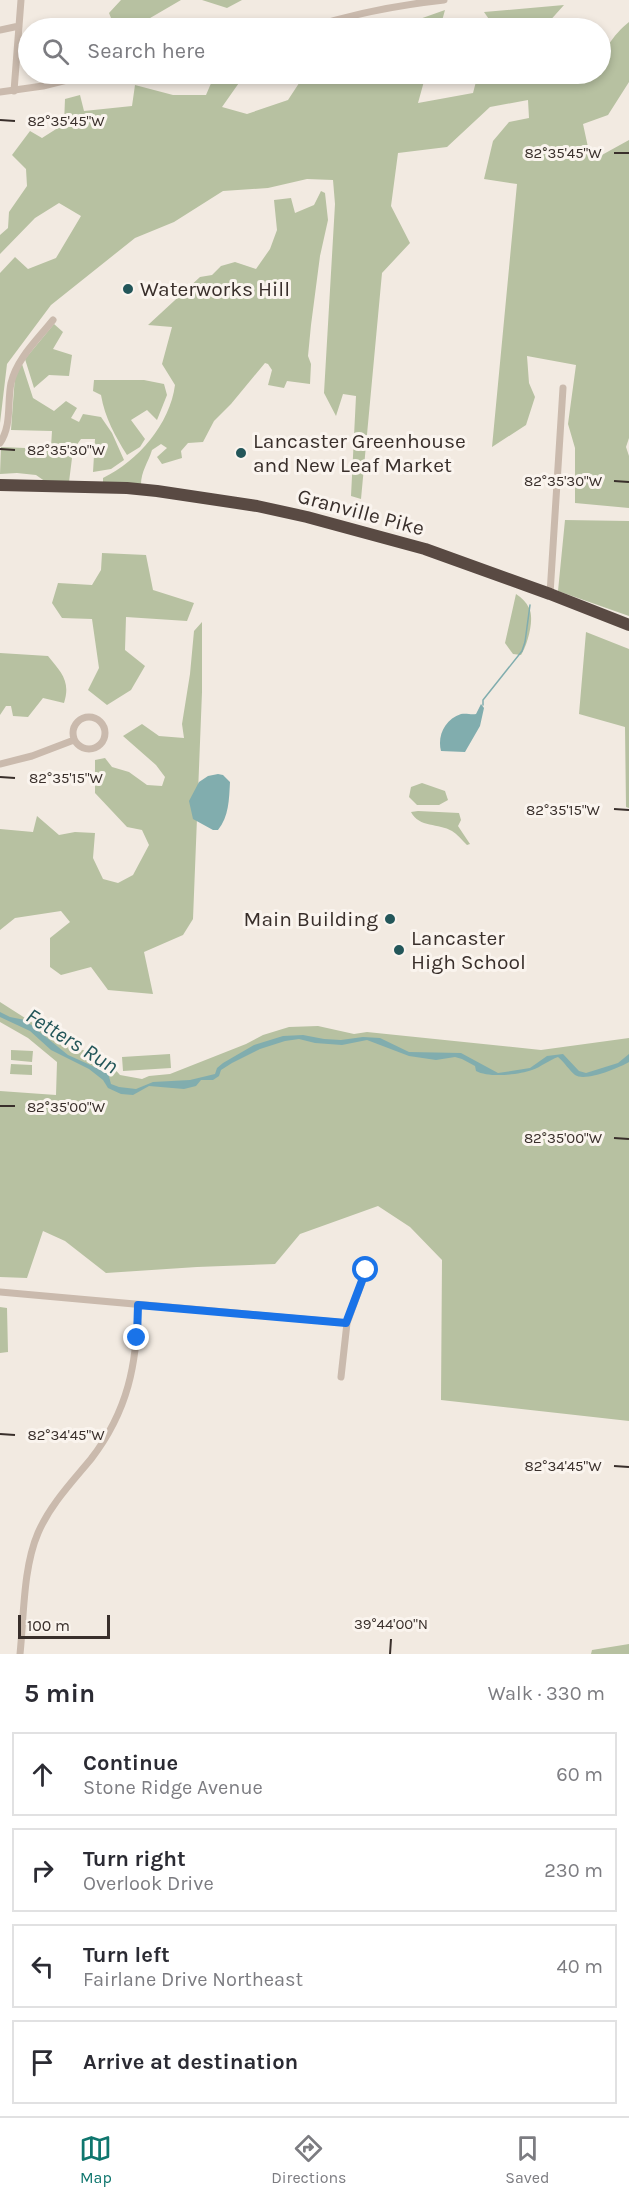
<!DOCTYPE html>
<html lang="en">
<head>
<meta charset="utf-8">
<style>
  :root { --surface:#fff; --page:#f7f7f7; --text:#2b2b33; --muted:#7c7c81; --line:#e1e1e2; --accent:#0f766e }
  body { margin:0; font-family:Karla,sans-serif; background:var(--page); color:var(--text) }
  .scale { position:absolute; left:18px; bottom:15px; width:92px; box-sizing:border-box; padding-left:6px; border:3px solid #392f2b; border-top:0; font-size:16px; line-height:21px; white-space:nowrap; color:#392f2b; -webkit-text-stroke:4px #faf4ee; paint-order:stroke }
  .stop { position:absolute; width:18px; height:18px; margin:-14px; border:4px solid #1a73e8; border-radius:50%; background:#fff }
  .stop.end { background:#1a73e8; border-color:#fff; box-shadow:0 2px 6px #0008 }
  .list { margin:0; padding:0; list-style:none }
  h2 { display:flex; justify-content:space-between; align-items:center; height:78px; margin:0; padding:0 24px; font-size:26px }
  h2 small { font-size:20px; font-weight:400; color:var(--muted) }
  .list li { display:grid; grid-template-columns:39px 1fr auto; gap:18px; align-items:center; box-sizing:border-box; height:84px; margin:0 12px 12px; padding:0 12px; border:2px solid var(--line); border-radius:0px }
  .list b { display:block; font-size:22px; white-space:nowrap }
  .list p { margin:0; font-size:20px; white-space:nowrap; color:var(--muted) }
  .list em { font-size:20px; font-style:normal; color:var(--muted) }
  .icon { flex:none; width:33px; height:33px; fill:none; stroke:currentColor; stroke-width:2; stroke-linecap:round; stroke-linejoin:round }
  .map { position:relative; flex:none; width:629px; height:1654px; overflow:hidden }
  .search { position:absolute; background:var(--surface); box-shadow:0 3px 9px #0003; left:18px; right:18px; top:18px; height:66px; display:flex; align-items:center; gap:15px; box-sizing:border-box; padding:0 21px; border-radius:33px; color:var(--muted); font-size:22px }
  .sheet { height:462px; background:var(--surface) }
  nav { display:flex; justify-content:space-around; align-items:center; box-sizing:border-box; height:84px; border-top:2px solid var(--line); background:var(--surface); font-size:16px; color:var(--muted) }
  nav a { display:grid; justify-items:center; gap:3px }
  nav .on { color:var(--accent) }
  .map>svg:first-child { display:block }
  .green { fill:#b7c1a1 }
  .water { fill:#81adae }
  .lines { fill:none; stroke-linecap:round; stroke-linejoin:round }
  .stream { stroke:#81adae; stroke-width:1.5 }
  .street { stroke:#cabaad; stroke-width:7 }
  .highway { stroke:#594a43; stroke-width:12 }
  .route { stroke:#1a73e8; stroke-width:8 }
  .ticks { fill:none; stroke:#392f2b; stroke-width:2 }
  .poi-dot { fill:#235659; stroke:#faf4ee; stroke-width:2 }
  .labels { text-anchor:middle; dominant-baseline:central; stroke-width:6; stroke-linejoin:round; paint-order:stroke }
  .poi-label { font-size:21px; fill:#392f2b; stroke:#faf4ee; text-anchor:start }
  .street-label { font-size:21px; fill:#392f2b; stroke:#faf4ee }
  .water-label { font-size:22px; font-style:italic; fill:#235659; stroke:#faf4ee }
  .ticks-label { font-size:15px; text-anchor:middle; fill:#392f2b; stroke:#faf4ee; stroke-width:6; stroke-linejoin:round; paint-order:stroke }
</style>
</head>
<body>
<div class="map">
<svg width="629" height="1654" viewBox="0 0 629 1654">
  <rect width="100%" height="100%" fill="#f2eae1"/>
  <path class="green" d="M 121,0 L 181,0 L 145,21 L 113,23 L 109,13 Z
    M 202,0 L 242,0 L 227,8 Z
    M 564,5 L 547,24 L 547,28 L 495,28 L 484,12 Z
    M 445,10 L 440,28 L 408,28 L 414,21 Z
    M 629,22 L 629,82 L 608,115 L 583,124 L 591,161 L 629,140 L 629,438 L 626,447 L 629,456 L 629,508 L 575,503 L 575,448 L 568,424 L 576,365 L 527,356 L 529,383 L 535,397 L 526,425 L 492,447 L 517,184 L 484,179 L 493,141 L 509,122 L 529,118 L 528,100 L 490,107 L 447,147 L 398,153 L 391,206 L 410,243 L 382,273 L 361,499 L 351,496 L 356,396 L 343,394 L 336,416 L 324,393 L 335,204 L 333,180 L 307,179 L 268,188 L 223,191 L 174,222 L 135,238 L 51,305 L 7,364 L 0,423 L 0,273 L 15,257 L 28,269 L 56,258 L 81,216 L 59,203 L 35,218 L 0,254 L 0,235 L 8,228 L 9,212 L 27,186 L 26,169 L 12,155 L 30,131 L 42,138 L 64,124 L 65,99 L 80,95 L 84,111 L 132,106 L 135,85 L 173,95 L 206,95 L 215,74 L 272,74 L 241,80 L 222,107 L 247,114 L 288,100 L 305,74 L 426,74 L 418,103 L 473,93 L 478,74 L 600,74 C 600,53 613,35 629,22 Z
    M 321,191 L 325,193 L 328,220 L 320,256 L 311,325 L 308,356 L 311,364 L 310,384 L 287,381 L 284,388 L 268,385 L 272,370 L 268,364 L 265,363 L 231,404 L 214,421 L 203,442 L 188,443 L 181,451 L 182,458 L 162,464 L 157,457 L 167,448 L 161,444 L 152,450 C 148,463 141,471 141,485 L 103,482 L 103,478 C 138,461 170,424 175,385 L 162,364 L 172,327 L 148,325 L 200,277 L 212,275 L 221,266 L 235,262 L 256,269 L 270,249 L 277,230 L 274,200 L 291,198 L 295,213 L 314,205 Z
    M 54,324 L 63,332 L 53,349 L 72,355 L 69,376 L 49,375 L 34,388 L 25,359 Z
    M 22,364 L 33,398 L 54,411 L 66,401 L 77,408 L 71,418 L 79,422 L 83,414 L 101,417 L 112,433 L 124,460 L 111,469 L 93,472 L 95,439 L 81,439 L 73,450 L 69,482 L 46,482 L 36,475 L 17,473 L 0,474 L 1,447 L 25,448 L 29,452 L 45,453 L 51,447 L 52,431 L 11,430 L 15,376 Z
    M 94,380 L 144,380 L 164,384 L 167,395 L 157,420 L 147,410 L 131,420 L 145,439 L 140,447 L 127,455 C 115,436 105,418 101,395 L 93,391 Z
    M 565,520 L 629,521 L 629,616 L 558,591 Z
    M 102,553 L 146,555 L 153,590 L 194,603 L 187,621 L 126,617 L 125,650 L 145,666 L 131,690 L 107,705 L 88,690 L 99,668 L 92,619 L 62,618 L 52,603 L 58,583 L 92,585 L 101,570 Z
    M 516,594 C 522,598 526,602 529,608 C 535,619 527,646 521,655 L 513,654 L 505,643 Z
    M 202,622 L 202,692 L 193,919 L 183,935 L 144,952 L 153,994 L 108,990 L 91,967 L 61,975 L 50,967 L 50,938 L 70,922 L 61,911 L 15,918 L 0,930 L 0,829 L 33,832 L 37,816 L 59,835 L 75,832 L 95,833 L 93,858 L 103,879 L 118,883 L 133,875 L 149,845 L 142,830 L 127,827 L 95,793 L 95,760 L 105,758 L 112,767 L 129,772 L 147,785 L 162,786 L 165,777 L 156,765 L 123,736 L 142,724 L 159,736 L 184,738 L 182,724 L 190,674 L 194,631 Z
    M 586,632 L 629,649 L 629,808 L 626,807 L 625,727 L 579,714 Z
    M 0,653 L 48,656 C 61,672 71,681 64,703 L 43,698 L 28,717 L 13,716 L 11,706 L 6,706 L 0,715 Z
    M 422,783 L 445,791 L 448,800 L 439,805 L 417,805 L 409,797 L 411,787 Z
    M 418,811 L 459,813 L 461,820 L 458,826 L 470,844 L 467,845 C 462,840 457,834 452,831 C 439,823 419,828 411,812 Z
    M 0,1002 L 69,1046 L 103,1056 L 120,1075 L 142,1079 L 149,1076 L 170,1074 L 246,1044 L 263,1035 L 289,1027 L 318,1026 L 354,1034 L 367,1032 L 541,1050 L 629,1038 L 629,1421 L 441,1400 L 442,1260 L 410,1227 L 378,1206 L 300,1234 L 275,1264 L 197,1267 L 106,1273 L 65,1241 L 43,1231 L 27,1278 L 0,1277 L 0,1091 L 56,1095 L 57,1062 L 28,1038 L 0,1022 Z
    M 11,1050 L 33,1051 L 32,1062 L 11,1060 Z
    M 170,1054 L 171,1068 L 123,1071 L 122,1057 Z
    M 11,1064 L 32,1065 L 32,1075 L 10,1074 Z
    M 0,1307 L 7,1308 L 8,1352 L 0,1353 Z
    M 629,1644 L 629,1654 L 591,1654 L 592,1650 Z"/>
  <path class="water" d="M 481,704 L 484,708 L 480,726 L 465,752 L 441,751 C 437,736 445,719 461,714 C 467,713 471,715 476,714 Z
    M 218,774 L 223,775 L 230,782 C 229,800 229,816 218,830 L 213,830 L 193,819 L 189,801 L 199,782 L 208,776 Z
    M 0,1012 L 10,1017 L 25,1020 L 68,1055 L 108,1073 L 111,1084 L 119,1087 L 136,1089 L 153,1082 L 190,1080 L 215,1074 L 217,1068 L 223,1063 L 254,1045 L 283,1036 L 303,1035 L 324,1039 L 341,1040 L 363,1037 L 380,1038 L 409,1052 L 461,1053 L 498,1073 L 530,1068 L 547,1056 L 563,1054 L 579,1071 L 586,1073 L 618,1063 L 629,1054 L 629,1062 C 619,1068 585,1082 575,1075 C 570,1071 564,1062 558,1057 C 549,1060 541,1067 532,1070 C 518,1075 489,1078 476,1071 L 475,1066 L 462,1059 L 455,1057 L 436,1060 L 409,1056 L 367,1040 L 342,1045 L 315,1043 L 299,1039 L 285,1041 L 260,1049 L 232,1063 L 221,1070 L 219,1076 L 213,1080 L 201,1080 L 196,1086 L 184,1089 L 149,1086 L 133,1095 L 121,1094 L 108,1088 L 103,1080 L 89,1069 L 51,1050 L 30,1031 L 0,1017 Z"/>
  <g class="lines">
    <path class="stream" d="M 483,705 L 483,700 L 522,651 L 525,642 L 530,605"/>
    <path class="street" d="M 309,28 C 352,14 399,5 444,0
      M 0,30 L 19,26
      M 14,91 L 21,0
      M 0,92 L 43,86 L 91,74
      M 0,443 C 12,425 7,403 11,383 C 17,358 38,339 53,320
      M 550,594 L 563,388
      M73 733a16 16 0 1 1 32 0a16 16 0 1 1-32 0Z
      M 0,764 L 32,756 L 74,740
      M 0,1292 L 347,1323
      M 341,1377 L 347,1323 L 366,1271
      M 20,1654 C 24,1616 23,1568 38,1533 C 50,1505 72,1482 91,1459 C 128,1411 137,1364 138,1305"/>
    <path class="highway" d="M 0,485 L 127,488 L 157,491 L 257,506 L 307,517 L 425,549 L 550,594 L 629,625"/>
  </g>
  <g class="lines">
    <path class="route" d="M 137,1338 L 138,1305 L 346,1323 L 366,1270"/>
  </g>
  <path class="ticks" d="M 0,120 L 15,121M 614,153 L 629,153M 0,449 L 15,450M 614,481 L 629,482M 0,777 L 15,778M 614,809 L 629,810M 0,1106 L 15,1106M 614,1138 L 629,1139M 0,1434 L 15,1435M 614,1466 L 629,1467M 390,1654 L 391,1639"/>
  <g class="poi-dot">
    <circle cx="128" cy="289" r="6"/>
    <circle cx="241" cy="453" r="6"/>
    <circle cx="390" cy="919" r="6"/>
    <circle cx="399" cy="950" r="6"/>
  </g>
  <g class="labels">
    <g class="poi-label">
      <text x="140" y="289">Waterworks Hill</text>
      <text x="253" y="441">Lancaster Greenhouse<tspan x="253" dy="24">and New Leaf Market</tspan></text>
      <text x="378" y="919" text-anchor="end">Main Building</text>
      <text x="411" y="938">Lancaster<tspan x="411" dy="24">High School</tspan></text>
    </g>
    <g class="street-label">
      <text transform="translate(361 512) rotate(15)">Granville Pike</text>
    </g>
    <g class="water-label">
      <text transform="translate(72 1041) rotate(32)">Fetters Run</text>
    </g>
  </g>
  <g class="ticks-label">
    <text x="66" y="126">82°35'45"W</text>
    <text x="563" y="158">82°35'45"W</text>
    <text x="66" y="455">82°35'30"W</text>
    <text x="563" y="486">82°35'30"W</text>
    <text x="66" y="783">82°35'15"W</text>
    <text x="563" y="815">82°35'15"W</text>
    <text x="66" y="1112">82°35'00"W</text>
    <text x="563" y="1143">82°35'00"W</text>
    <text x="66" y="1440">82°34'45"W</text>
    <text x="563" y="1471">82°34'45"W</text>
    <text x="391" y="1629">39°44'00"N</text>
  </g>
</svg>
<div class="scale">100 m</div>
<div class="stop" style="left:366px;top:1270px"></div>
<div class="stop end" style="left:137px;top:1338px"></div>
<div class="search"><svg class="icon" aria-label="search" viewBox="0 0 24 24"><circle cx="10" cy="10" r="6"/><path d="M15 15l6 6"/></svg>Search here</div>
</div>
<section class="sheet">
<h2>5 min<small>Walk · 330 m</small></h2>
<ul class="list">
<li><svg class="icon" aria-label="ahead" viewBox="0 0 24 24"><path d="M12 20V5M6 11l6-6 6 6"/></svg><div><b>Continue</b><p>Stone Ridge Avenue</p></div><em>60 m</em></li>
<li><svg class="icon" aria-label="right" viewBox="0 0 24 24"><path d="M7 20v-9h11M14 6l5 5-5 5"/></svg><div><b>Turn right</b><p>Overlook Drive</p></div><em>230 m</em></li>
<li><svg class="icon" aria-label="left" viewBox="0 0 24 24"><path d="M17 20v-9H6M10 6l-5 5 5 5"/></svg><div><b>Turn left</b><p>Fairlane Drive Northeast</p></div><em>40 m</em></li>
<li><svg class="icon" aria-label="arrive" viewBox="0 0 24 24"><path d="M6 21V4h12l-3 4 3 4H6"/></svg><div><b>Arrive at destination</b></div></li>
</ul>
</section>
<nav>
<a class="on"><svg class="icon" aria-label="map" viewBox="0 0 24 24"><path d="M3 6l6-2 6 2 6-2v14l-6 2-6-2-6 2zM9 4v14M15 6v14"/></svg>Map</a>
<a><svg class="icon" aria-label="directions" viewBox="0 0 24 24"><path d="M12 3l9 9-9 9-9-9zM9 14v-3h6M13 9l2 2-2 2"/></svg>Directions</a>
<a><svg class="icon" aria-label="saved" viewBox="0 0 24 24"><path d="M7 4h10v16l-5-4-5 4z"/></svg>Saved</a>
</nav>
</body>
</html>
